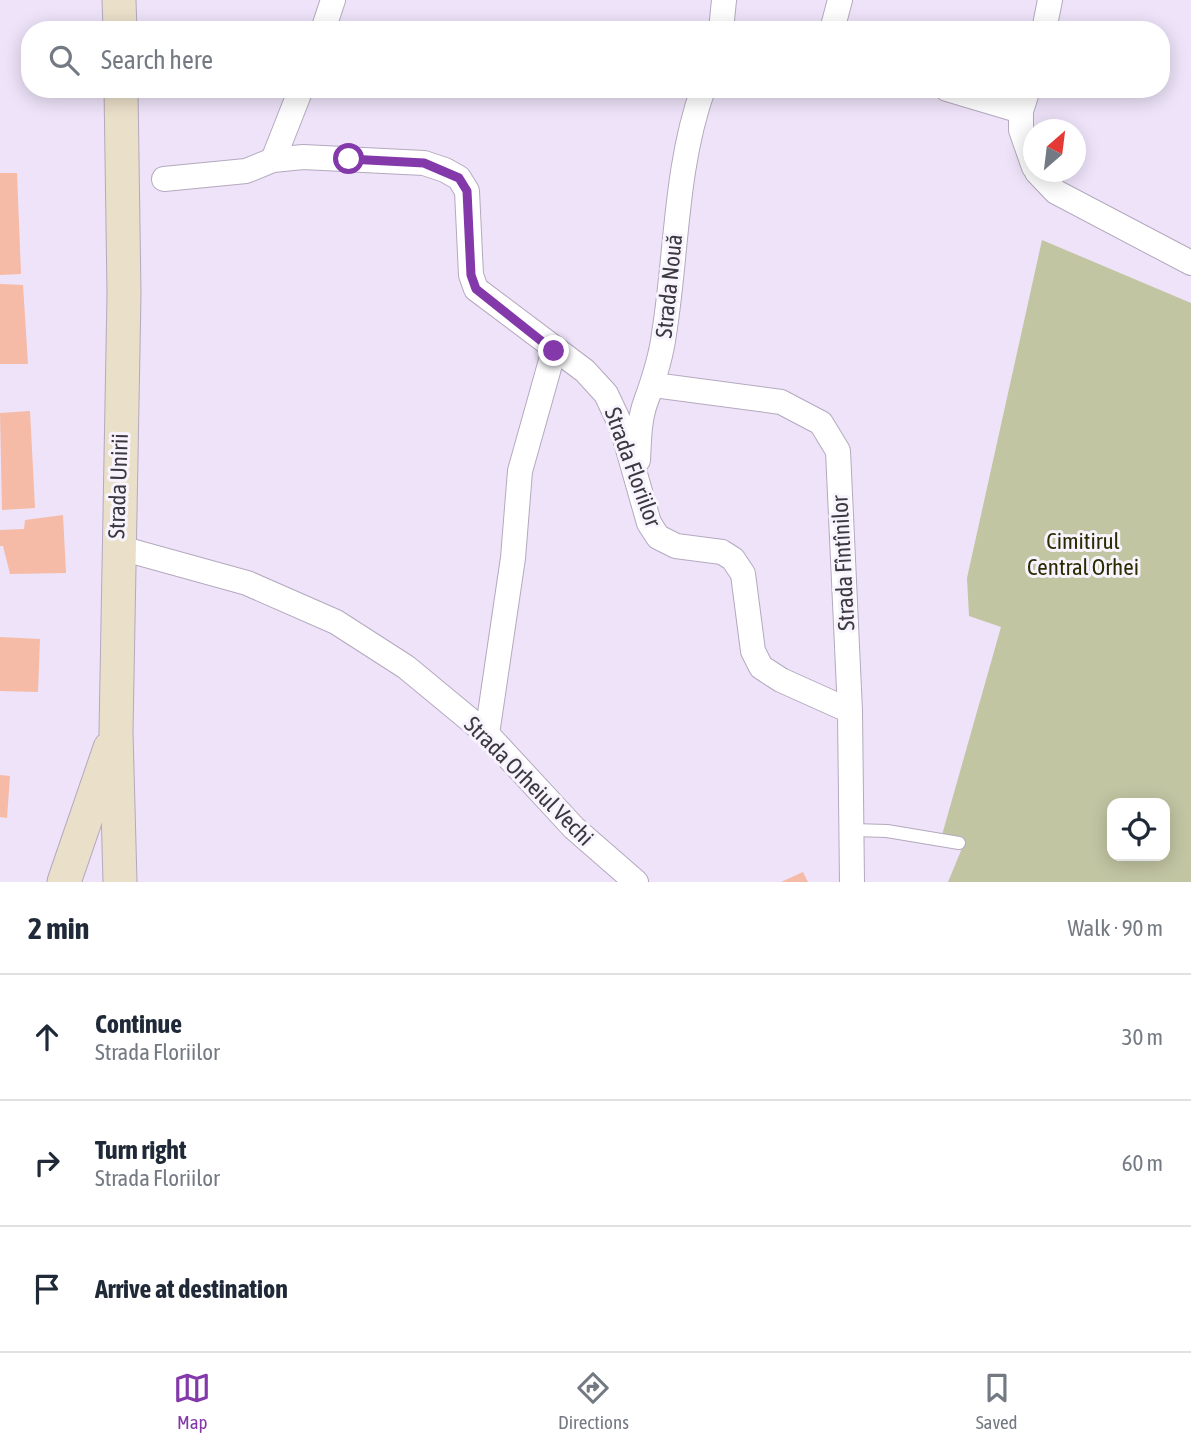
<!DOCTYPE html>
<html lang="en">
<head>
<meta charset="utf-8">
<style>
  :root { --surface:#fff; --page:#f2f2f3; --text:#1f2937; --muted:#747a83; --line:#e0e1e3; --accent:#8439ab }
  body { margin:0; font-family:"Asap Condensed",sans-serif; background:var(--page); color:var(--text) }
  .controls { position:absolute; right:21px; bottom:21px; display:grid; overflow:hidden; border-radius:14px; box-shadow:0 4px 18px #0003 }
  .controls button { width:63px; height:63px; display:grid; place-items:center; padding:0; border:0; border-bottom:2px solid var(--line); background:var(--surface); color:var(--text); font:35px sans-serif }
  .compass { position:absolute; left:1023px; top:119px; width:63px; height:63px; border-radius:50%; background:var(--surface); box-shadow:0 4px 18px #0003; rotate:28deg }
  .stop { position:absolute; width:21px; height:21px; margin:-16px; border:5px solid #8439ab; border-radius:50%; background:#fff }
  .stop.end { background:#8439ab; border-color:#fff; box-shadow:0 2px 7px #0008 }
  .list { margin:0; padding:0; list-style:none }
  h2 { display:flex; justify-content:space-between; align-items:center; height:91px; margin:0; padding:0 28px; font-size:30px }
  h2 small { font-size:23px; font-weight:400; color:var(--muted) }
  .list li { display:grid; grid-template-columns:46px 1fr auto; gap:21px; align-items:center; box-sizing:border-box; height:126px; padding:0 28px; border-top:2px solid var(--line) }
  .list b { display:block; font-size:26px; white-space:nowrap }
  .list p { margin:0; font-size:23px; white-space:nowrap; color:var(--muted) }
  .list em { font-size:23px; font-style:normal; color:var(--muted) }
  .icon { flex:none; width:38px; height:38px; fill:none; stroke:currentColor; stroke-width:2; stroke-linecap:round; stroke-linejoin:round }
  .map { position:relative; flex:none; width:1191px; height:882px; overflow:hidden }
  .search { position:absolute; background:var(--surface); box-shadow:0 4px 18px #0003; left:21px; right:21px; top:21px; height:77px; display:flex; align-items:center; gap:18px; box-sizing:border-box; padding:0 24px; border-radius:28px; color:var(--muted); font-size:26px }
  .sheet { height:469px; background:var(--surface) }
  nav { display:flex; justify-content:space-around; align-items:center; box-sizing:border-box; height:98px; border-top:2px solid var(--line); background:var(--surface); font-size:19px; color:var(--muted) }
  nav a { display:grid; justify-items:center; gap:4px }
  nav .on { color:var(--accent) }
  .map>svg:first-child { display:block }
  .green { fill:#c2c5a2; fill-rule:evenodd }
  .building { fill:#f5bba7 }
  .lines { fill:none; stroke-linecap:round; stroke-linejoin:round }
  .lane-casing { stroke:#b4a9be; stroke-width:14 }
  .street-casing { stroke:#b4a9be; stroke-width:26 }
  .secondary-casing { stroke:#b4a9be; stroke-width:35 }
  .lane { stroke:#fff; stroke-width:12 }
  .street { stroke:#fff; stroke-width:24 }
  .secondary { stroke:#eadfc9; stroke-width:33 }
  .route { stroke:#8439ab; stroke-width:9 }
  .labels { text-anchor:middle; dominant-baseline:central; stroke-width:6; stroke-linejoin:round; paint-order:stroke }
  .street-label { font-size:23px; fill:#3c3840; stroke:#f8f4fd }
  .park-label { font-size:23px; fill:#2a2b00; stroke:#f8f4fd }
</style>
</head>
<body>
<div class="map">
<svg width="1191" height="882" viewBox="0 0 1191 882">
  <rect width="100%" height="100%" fill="#eee3f9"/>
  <path class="green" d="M 1042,240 L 1191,303 L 1191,882 L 948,882 L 965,841 L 942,835 L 1001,627 L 969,616 L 967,578 ZM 1112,803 L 1165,803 L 1165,856 L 1112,856 Z"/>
  <path class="building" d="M 0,173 L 17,173 L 21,274 L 0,275 Z
    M 0,284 L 23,285 L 28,364 L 0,364 Z
    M 30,411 L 35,508 L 2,510 L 0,413 Z
    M 63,515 L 66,573 L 10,574 L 3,546 L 0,546 L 0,530 L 24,529 L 25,520 Z
    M 0,637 L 40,639 L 38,692 L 0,691 Z
    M 0,775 L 10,776 L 7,818 L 0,817 Z
    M 803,872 L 808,882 L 781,882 Z"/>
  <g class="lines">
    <defs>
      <path id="lane" d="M 853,830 L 887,831 L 959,843"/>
      <path id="street" d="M 323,30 L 333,0
        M 721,30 L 724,0
        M 832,30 L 840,0
        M 1044,30 L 1050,0
        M 947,89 L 1021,111 L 1021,130 L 1034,167
        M 1021,111 L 1028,89
        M 273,160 L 301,89
        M 1037,172 L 1056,192 L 1191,263
        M 164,179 L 246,171 L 273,160 L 303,157 L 424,163 L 445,170 L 459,178 L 467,191 L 471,275 L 476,289 L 585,371 L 606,394 L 622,428 L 649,523 L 658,537 L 676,546 L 722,552 L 733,559 L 743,574 L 753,651 L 761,667 L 781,680 L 850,711
        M 654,385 L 781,402 L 821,423 L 838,451 L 850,711 L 852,882
        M 638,460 C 639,441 639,419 646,401 C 654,379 661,358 664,334 C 677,253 675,168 703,89
        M 117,547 L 247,583 L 336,622 L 406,667 L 487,734 L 574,828 L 636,882
        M 487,734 L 513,558 L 520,471 L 554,350"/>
      <path id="secondary" d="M 119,0 L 120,30
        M 64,882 L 110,748
        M 120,882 L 116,732 L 124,294 L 121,89"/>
    </defs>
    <use href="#lane" class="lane-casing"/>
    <use href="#street" class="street-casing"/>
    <use href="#secondary" class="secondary-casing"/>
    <use href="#lane" class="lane"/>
    <use href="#street" class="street"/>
    <use href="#secondary" class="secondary"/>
  </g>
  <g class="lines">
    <path class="route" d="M 349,159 L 424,163 L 459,178 L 467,191 L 471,275 L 476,289 L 554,351"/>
  </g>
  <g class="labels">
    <g class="street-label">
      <text transform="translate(669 286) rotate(-84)">Strada Nouă</text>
      <text transform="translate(633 467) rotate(70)">Strada Floriilor</text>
      <text transform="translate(118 486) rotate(-88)">Strada Unirii</text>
      <text transform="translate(843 563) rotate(-93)">Strada Fîntînilor</text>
      <text transform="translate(529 781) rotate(45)">Strada Orheiul Vechi</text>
    </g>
    <g class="park-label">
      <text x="1083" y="541">Cimitirul<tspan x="1083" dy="26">Central Orhei</tspan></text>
    </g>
  </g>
</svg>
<div class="controls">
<button><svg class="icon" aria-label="locate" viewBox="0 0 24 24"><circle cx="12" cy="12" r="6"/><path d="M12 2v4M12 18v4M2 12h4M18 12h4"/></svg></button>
</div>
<svg class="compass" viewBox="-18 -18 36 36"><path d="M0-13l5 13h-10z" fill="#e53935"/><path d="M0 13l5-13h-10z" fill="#747a83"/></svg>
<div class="stop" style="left:349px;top:159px"></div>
<div class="stop end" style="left:554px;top:351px"></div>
<div class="search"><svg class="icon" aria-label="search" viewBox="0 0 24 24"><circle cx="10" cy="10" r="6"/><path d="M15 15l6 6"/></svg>Search here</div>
</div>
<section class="sheet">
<h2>2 min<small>Walk · 90 m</small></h2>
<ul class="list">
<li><svg class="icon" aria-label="ahead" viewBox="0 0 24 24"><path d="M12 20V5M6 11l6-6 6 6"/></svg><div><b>Continue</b><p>Strada Floriilor</p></div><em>30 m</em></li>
<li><svg class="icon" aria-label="right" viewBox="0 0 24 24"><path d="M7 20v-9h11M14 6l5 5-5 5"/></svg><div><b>Turn right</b><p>Strada Floriilor</p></div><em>60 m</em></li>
<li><svg class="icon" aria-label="arrive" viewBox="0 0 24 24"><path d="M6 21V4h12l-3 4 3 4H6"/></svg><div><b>Arrive at destination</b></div></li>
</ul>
</section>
<nav>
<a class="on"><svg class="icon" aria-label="map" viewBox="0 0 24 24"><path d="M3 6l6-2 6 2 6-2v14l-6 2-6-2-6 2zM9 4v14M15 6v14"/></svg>Map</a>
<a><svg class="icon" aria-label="directions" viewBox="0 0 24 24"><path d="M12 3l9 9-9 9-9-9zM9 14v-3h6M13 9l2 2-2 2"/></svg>Directions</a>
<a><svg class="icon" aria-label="saved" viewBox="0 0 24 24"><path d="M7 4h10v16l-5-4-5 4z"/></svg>Saved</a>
</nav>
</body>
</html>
